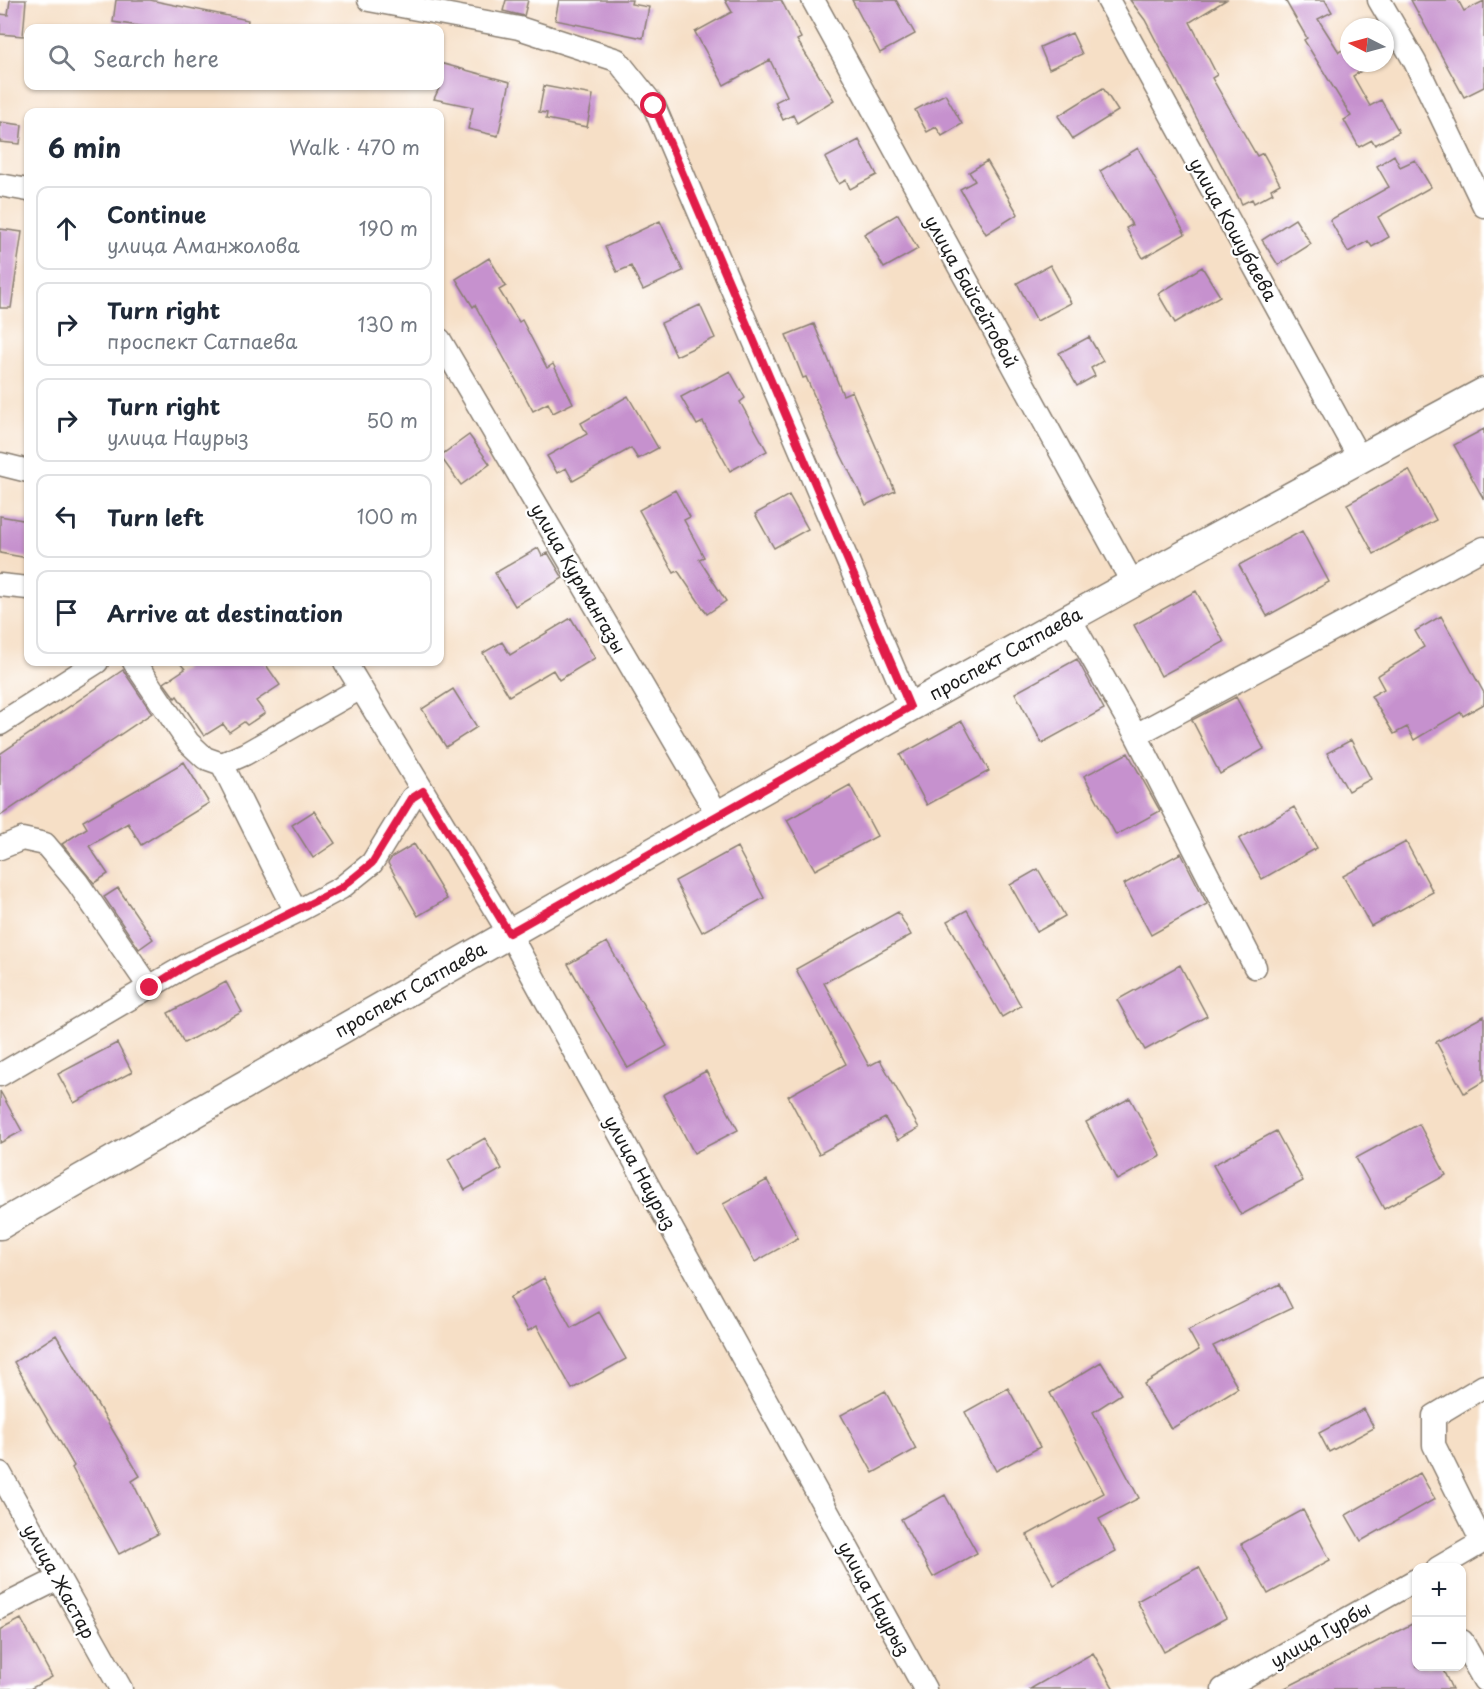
<!DOCTYPE html>
<html lang="en">
<head>
<meta charset="utf-8">
<style>
  :root { --surface:#fff; --page:#f2f2f3; --text:#1f2937; --muted:#747a83; --line:#e0e1e3 }
  body { margin:0; font-family:"Playpen Sans",sans-serif; background:var(--page); color:var(--text) }
  .controls { position:absolute; right:18px; bottom:18px; display:grid; overflow:hidden; border-radius:12px; box-shadow:0 2px 4px #0004 }
  .controls button { width:54px; height:54px; display:grid; place-items:center; padding:0; border:0; border-bottom:2px solid var(--line); background:var(--surface); color:var(--text); font:30px sans-serif }
  .compass { position:absolute; left:1340px; top:18px; width:54px; height:54px; border-radius:50%; background:var(--surface); box-shadow:0 2px 4px #0004; rotate:276deg }
  .stop { position:absolute; width:18px; height:18px; margin:-14px; border:4px solid #e11d48; border-radius:50%; background:#fff }
  .stop.end { background:#e11d48; border-color:#fff; box-shadow:0 2px 6px #0008 }
  .list { margin:0; padding:0; list-style:none }
  h2 { display:flex; justify-content:space-between; align-items:center; height:78px; margin:0; padding:0 24px; font-size:26px }
  h2 small { font-size:20px; font-weight:400; color:var(--muted) }
  .list li { display:grid; grid-template-columns:39px 1fr auto; gap:18px; align-items:center; box-sizing:border-box; height:84px; margin:0 12px 12px; padding:0 12px; border:2px solid var(--line); border-radius:12px }
  .list b { display:block; font-size:22px; white-space:nowrap }
  .list p { margin:0; font-size:20px; white-space:nowrap; color:var(--muted) }
  .list em { font-size:20px; font-style:normal; color:var(--muted) }
  .icon { flex:none; width:33px; height:33px; fill:none; stroke:currentColor; stroke-width:2; stroke-linecap:round; stroke-linejoin:round }
  .map { position:relative; flex:none; width:1484px; height:1689px; overflow:hidden }
  .search { position:absolute; background:var(--surface); box-shadow:0 2px 4px #0004; left:24px; top:24px; width:420px; height:66px; display:flex; align-items:center; gap:15px; box-sizing:border-box; padding:0 21px; border-radius:12px; color:var(--muted); font-size:22px }
  .panel { position:absolute; background:var(--surface); box-shadow:0 2px 4px #0004; left:24px; top:108px; width:420px; height:558px; border-radius:12px }
  .map>svg:first-child { display:block }
  .building { fill:#c691ce }
  .lines { fill:none; stroke-linecap:round; stroke-linejoin:round }
  .minor-casing { stroke:#897e71; stroke-width:25 }
  .tertiary-casing { stroke:#897e71; stroke-width:31 }
  .minor { stroke:#fff; stroke-width:22 }
  .tertiary { stroke:#fff; stroke-width:28 }
  .route { stroke:#e11d48; stroke-width:8 }
  .labels { text-anchor:middle; dominant-baseline:central; stroke-width:4.5; stroke-linejoin:round; paint-order:stroke }
  .street-label { font-size:18px; fill:#1c1c1c; stroke:#fff }
</style>
</head>
<body>
<div class="map">
<svg width="1484" height="1689" viewBox="0 0 1484 1689">
  <rect width="100%" height="100%" fill="#fff"/>
  <filter id="ink" filterUnits="userSpaceOnUse"><feTurbulence type="fractalNoise" baseFrequency=".0167" numOctaves="2"/><feDisplacementMap in="SourceGraphic" scale="12" xChannelSelector="R" yChannelSelector="G"/><feConvolveMatrix kernelMatrix="1 2 1 2 8 2 1 2 1" color-interpolation-filters="sRGB"/></filter>
  <filter id="wash" filterUnits="userSpaceOnUse"><feTurbulence type="fractalNoise" baseFrequency=".008" numOctaves="4" result="noise"/><feDisplacementMap in="SourceGraphic" scale="24" xChannelSelector="R" yChannelSelector="G"/><feGaussianBlur stdDeviation="1.35" result="paint"/><feColorMatrix in="noise" values="0 0 0 0 0 0 0 0 0 0 0 0 0 0 0 0 0 1.4 0 .05"/><feComposite in="paint" operator="in"/></filter>
  <g filter="url(#wash)">
    <rect width="100%" height="100%" fill="#f6dfc6"/>
    <g id="blocks">
      <path class="building" d="M 10,0 L 26,0 L 23,36 L 0,34 L 0,14 L 8,15 Z
        M 116,0 L 150,0 L 248,20 L 247,28 L 153,28 L 113,22 Z
        M 506,0 L 528,0 L 524,16 L 503,11 Z
        M 559,0 L 632,0 L 631,4 L 649,7 L 643,38 L 555,20 Z
        M 725,0 L 781,0 L 801,38 L 797,40 L 834,100 L 797,123 L 793,115 L 783,120 L 775,102 L 787,96 L 770,60 L 724,85 L 695,32 L 732,12 Z
        M 852,0 L 896,0 L 915,34 L 880,53 Z
        M 1130,0 L 1226,0 L 1190,22 L 1217,75 L 1212,78 L 1257,156 L 1263,153 L 1280,184 L 1271,189 L 1273,193 L 1254,203 L 1252,199 L 1242,204 L 1145,20 Z
        M 1285,0 L 1325,0 L 1332,12 L 1318,19 L 1339,52 L 1349,46 L 1349,63 L 1374,63 L 1353,76 L 1370,106 L 1381,100 L 1399,132 L 1375,145 L 1372,140 L 1359,147 L 1344,120 L 1351,116 L 1304,40 L 1307,38 Z
        M 1411,0 L 1458,0 L 1464,11 L 1484,1 L 1484,87 L 1464,97 Z
        M 1072,33 L 1082,54 L 1049,69 L 1040,47 Z
        M 440,63 L 510,82 L 498,136 L 468,129 L 473,107 L 434,99 L 440,86 Z
        M 544,86 L 593,95 L 587,127 L 546,119 L 547,113 L 539,112 Z
        M 1103,88 L 1118,111 L 1073,139 L 1058,116 Z
        M 945,94 L 962,124 L 942,136 L 936,127 L 927,132 L 915,110 Z
        M 0,122 L 22,125 L 20,144 L 0,142 Z
        M 859,140 L 877,175 L 850,189 L 846,180 L 839,184 L 825,158 Z
        M 1138,148 L 1185,234 L 1143,258 L 1126,228 L 1132,225 L 1100,171 Z
        M 1394,155 L 1400,167 L 1415,160 L 1431,187 L 1378,217 L 1389,237 L 1372,247 L 1368,241 L 1348,252 L 1330,220 L 1389,187 L 1377,166 Z
        M 987,161 L 1018,214 L 986,234 L 960,189 L 975,181 L 969,172 Z
        M 898,214 L 918,249 L 884,268 L 864,234 Z
        M 1295,219 L 1311,244 L 1278,265 L 1262,240 Z
        M 660,221 L 683,271 L 643,290 L 631,266 L 617,272 L 605,247 Z
        M 0,229 L 22,232 L 11,308 L 0,308 Z
        M 489,258 L 506,286 L 499,290 L 519,322 L 522,320 L 547,368 L 553,364 L 573,403 L 553,413 L 548,403 L 533,411 L 475,305 L 473,307 L 456,279 Z
        M 1050,265 L 1071,303 L 1037,321 L 1017,283 Z
        M 1202,267 L 1220,296 L 1175,323 L 1158,294 Z
        M 700,305 L 715,338 L 676,356 L 661,323 Z
        M 814,324 L 843,395 L 852,391 L 895,491 L 866,505 L 833,439 L 806,377 L 803,378 L 786,335 Z
        M 1089,337 L 1103,361 L 1091,368 L 1095,376 L 1077,386 L 1059,353 Z
        M 730,371 L 745,398 L 740,402 L 767,451 L 730,471 L 703,422 L 697,425 L 681,397 Z
        M 628,396 L 658,448 L 638,459 L 631,448 L 573,481 L 566,468 L 557,473 L 547,456 L 587,434 L 581,423 Z
        M 1484,429 L 1484,500 L 1454,445 Z
        M 469,435 L 490,464 L 461,485 L 440,456 Z
        M 1409,470 L 1436,520 L 1374,554 L 1347,504 Z
        M 675,490 L 690,517 L 684,520 L 704,557 L 699,559 L 726,601 L 707,614 L 678,571 L 674,573 L 639,510 Z
        M 789,495 L 808,529 L 774,548 L 755,514 Z
        M 0,516 L 28,521 L 28,558 L 0,553 Z
        M 1302,531 L 1329,582 L 1267,616 L 1239,565 Z
        M 538,548 L 542,556 L 548,553 L 563,578 L 515,606 L 495,573 Z
        M 1196,591 L 1224,642 L 1161,676 L 1134,625 Z
        M 1441,616 L 1484,693 L 1484,704 L 1463,716 L 1461,712 L 1414,740 L 1407,727 L 1394,734 L 1371,696 L 1384,689 L 1377,676 L 1424,647 L 1415,631 Z
        M 571,618 L 595,658 L 559,680 L 553,670 L 509,696 L 483,653 L 502,642 L 510,655 Z
        M 1077,659 L 1104,709 L 1042,743 L 1015,693 Z
        M 179,662 L 264,662 L 280,685 L 256,701 L 265,713 L 247,725 L 244,722 L 229,732 L 223,724 L 204,736 L 177,696 L 175,698 L 164,683 L 185,669 Z
        M 123,670 L 152,713 L 0,816 L 0,754 Z
        M 453,689 L 477,727 L 446,747 L 422,709 Z
        M 1236,697 L 1264,749 L 1220,774 L 1192,720 Z
        M 962,721 L 989,771 L 927,805 L 900,755 Z
        M 1351,740 L 1371,779 L 1348,791 L 1327,753 Z
        M 1128,753 L 1160,811 L 1116,835 L 1084,776 Z
        M 184,762 L 209,803 L 141,845 L 128,823 L 89,846 L 108,874 L 94,883 L 62,844 L 87,828 L 83,821 Z
        M 850,785 L 877,836 L 815,870 L 787,820 Z
        M 1294,807 L 1317,848 L 1262,879 L 1239,839 Z
        M 314,811 L 335,843 L 313,858 L 292,825 Z
        M 1406,842 L 1433,892 L 1371,926 L 1343,876 Z
        M 414,844 L 447,899 L 418,916 L 388,863 L 392,857 Z
        M 737,847 L 764,898 L 702,932 L 675,881 Z
        M 1181,853 L 1207,904 L 1151,935 L 1124,884 Z
        M 1038,869 L 1065,916 L 1037,932 L 1010,885 Z
        M 118,888 L 153,939 L 139,949 L 104,897 Z
        M 967,910 L 1021,1006 L 1002,1017 L 947,921 Z
        M 898,912 L 911,935 L 824,983 L 869,1066 L 880,1060 L 919,1128 L 898,1140 L 885,1118 L 819,1154 L 788,1096 L 846,1064 L 796,969 Z
        M 607,942 L 667,1046 L 628,1068 L 568,964 Z
        M 1180,965 L 1207,1016 L 1145,1050 L 1117,1000 Z
        M 226,982 L 242,1012 L 184,1043 L 168,1013 Z
        M 1484,1016 L 1484,1081 L 1464,1093 L 1436,1042 Z
        M 117,1043 L 132,1072 L 74,1103 L 58,1074 Z
        M 706,1071 L 738,1130 L 694,1153 L 663,1095 Z
        M 0,1091 L 22,1131 L 0,1143 Z
        M 1130,1098 L 1161,1156 L 1117,1180 L 1086,1122 Z
        M 1419,1124 L 1446,1175 L 1384,1209 L 1356,1158 Z
        M 1276,1131 L 1303,1181 L 1241,1215 L 1213,1165 Z
        M 485,1138 L 502,1169 L 465,1190 L 448,1159 Z
        M 767,1180 L 798,1238 L 755,1262 L 723,1204 Z
        M 544,1278 L 571,1328 L 599,1312 L 626,1359 L 572,1389 L 537,1326 L 528,1331 L 509,1298 Z
        M 1280,1284 L 1292,1308 L 1213,1346 L 1238,1388 L 1171,1429 L 1144,1384 L 1199,1350 L 1188,1330 Z
        M 56,1335 L 140,1476 L 132,1481 L 158,1534 L 119,1554 L 72,1468 L 74,1466 L 14,1362 Z
        M 1101,1362 L 1121,1394 L 1093,1412 L 1139,1498 L 1099,1519 L 1116,1551 L 1054,1585 L 1027,1535 L 1104,1493 L 1050,1393 Z
        M 1008,1388 L 1040,1447 L 996,1471 L 965,1412 Z
        M 885,1391 L 916,1449 L 873,1473 L 841,1415 Z
        M 1364,1409 L 1374,1428 L 1329,1452 L 1319,1433 Z
        M 1420,1473 L 1435,1499 L 1361,1541 L 1346,1515 Z
        M 945,1495 L 977,1553 L 933,1577 L 901,1519 Z
        M 1303,1510 L 1330,1560 L 1268,1594 L 1241,1544 Z
        M 1199,1567 L 1226,1618 L 1164,1652 L 1137,1601 Z
        M 21,1619 L 52,1677 L 30,1689 L 0,1689 L 0,1630 Z
        M 1416,1622 L 1416,1666 L 1441,1666 L 1452,1689 L 1283,1689 Z
        M 1093,1653 L 1114,1689 L 1030,1689 Z"/>
    </g>
  </g>
  <g filter="url(#ink)">
    <use href="#blocks" fill-opacity="0" stroke="#897e71" stroke-width="1.5"/>
    <g class="lines">
      <defs>
        <path id="minor" d="M 369,0 L 519,28 L 617,60 L 654,106 L 910,707
          M 813,0 L 1132,582
          M 1108,0 L 1360,459
          M 1379,0 L 1415,62 L 1484,206
          M 0,185 L 28,190
          M 440,340 L 718,815
          M 0,464 L 28,471
          M 0,585 L 28,588
          M 1069,617 L 1136,735 L 1255,967
          M 134,662 L 188,742 L 205,758 L 222,764 L 245,754 L 361,688
          M 345,662 L 509,933 L 925,1689
          M 0,724 L 97,662
          M 1136,735 L 1484,548
          M 0,848 L 22,839 L 45,844 L 77,882 L 150,988
          M 296,912 L 341,888 L 372,863 L 412,798 L 423,791
          M 0,1075 L 187,965 L 296,912 L 222,764
          M 0,1473 L 121,1689
          M 1482,1542 L 1434,1445 L 1434,1416 L 1484,1386
          M 1438,1568 L 1484,1541
          M 0,1608 L 58,1579
          M 1462,1641 L 1484,1680
          M 1223,1689 L 1416,1580"/>
        <path id="tertiary" d="M 0,1225 C 492,943 984,660 1484,392"/>
      </defs>
      <use href="#minor" class="minor-casing"/>
      <use href="#tertiary" class="tertiary-casing"/>
      <use href="#minor" class="minor"/>
      <use href="#tertiary" class="tertiary"/>
    </g>
  </g>
  <g class="lines" filter="url(#ink)">
    <path class="route" d="M 150,988 L 187,965 L 341,888 L 372,863 L 412,798 L 423,791 L 509,933 L 910,707 L 654,106"/>
  </g>
  <g class="labels">
    <g class="street-label">
      <text transform="translate(1234 229) rotate(61)">улица Кошубаева</text>
      <text transform="translate(972 291) rotate(61)">улица Байсейтовой</text>
      <text transform="translate(579 578) rotate(60)">улица Курмангазы</text>
      <text transform="translate(1005 653) rotate(-29)">проспект Сатпаева</text>
      <text transform="translate(410 989) rotate(-30)">проспект Сатпаева</text>
      <text transform="translate(641 1172) rotate(61)">улица Наурыз</text>
      <text transform="translate(60 1581) rotate(61)">улица Жастар</text>
      <text transform="translate(875 1598) rotate(61)">улица Наурыз</text>
      <text transform="translate(1320 1634) rotate(-30)">улица Гурбы</text>
    </g>
  </g>
</svg>
<div class="controls">
<button>+</button>
<button>−</button>
</div>
<svg class="compass" viewBox="-18 -18 36 36"><path d="M0-13l5 13h-10z" fill="#e53935"/><path d="M0 13l5-13h-10z" fill="#747a83"/></svg>
<div class="stop" style="left:654px;top:106px"></div>
<div class="stop end" style="left:150px;top:988px"></div>
<div class="search"><svg class="icon" aria-label="search" viewBox="0 0 24 24"><circle cx="10" cy="10" r="6"/><path d="M15 15l6 6"/></svg>Search here</div>
<section class="panel">
<h2>6 min<small>Walk · 470 m</small></h2>
<ul class="list">
<li><svg class="icon" aria-label="ahead" viewBox="0 0 24 24"><path d="M12 20V5M6 11l6-6 6 6"/></svg><div><b>Continue</b><p>улица Аманжолова</p></div><em>190 m</em></li>
<li><svg class="icon" aria-label="right" viewBox="0 0 24 24"><path d="M7 20v-9h11M14 6l5 5-5 5"/></svg><div><b>Turn right</b><p>проспект Сатпаева</p></div><em>130 m</em></li>
<li><svg class="icon" aria-label="right" viewBox="0 0 24 24"><path d="M7 20v-9h11M14 6l5 5-5 5"/></svg><div><b>Turn right</b><p>улица Наурыз</p></div><em>50 m</em></li>
<li><svg class="icon" aria-label="left" viewBox="0 0 24 24"><path d="M17 20v-9H6M10 6l-5 5 5 5"/></svg><div><b>Turn left</b></div><em>100 m</em></li>
<li><svg class="icon" aria-label="arrive" viewBox="0 0 24 24"><path d="M6 21V4h12l-3 4 3 4H6"/></svg><div><b>Arrive at destination</b></div></li>
</ul>
</section>
</div>
</body>
</html>
